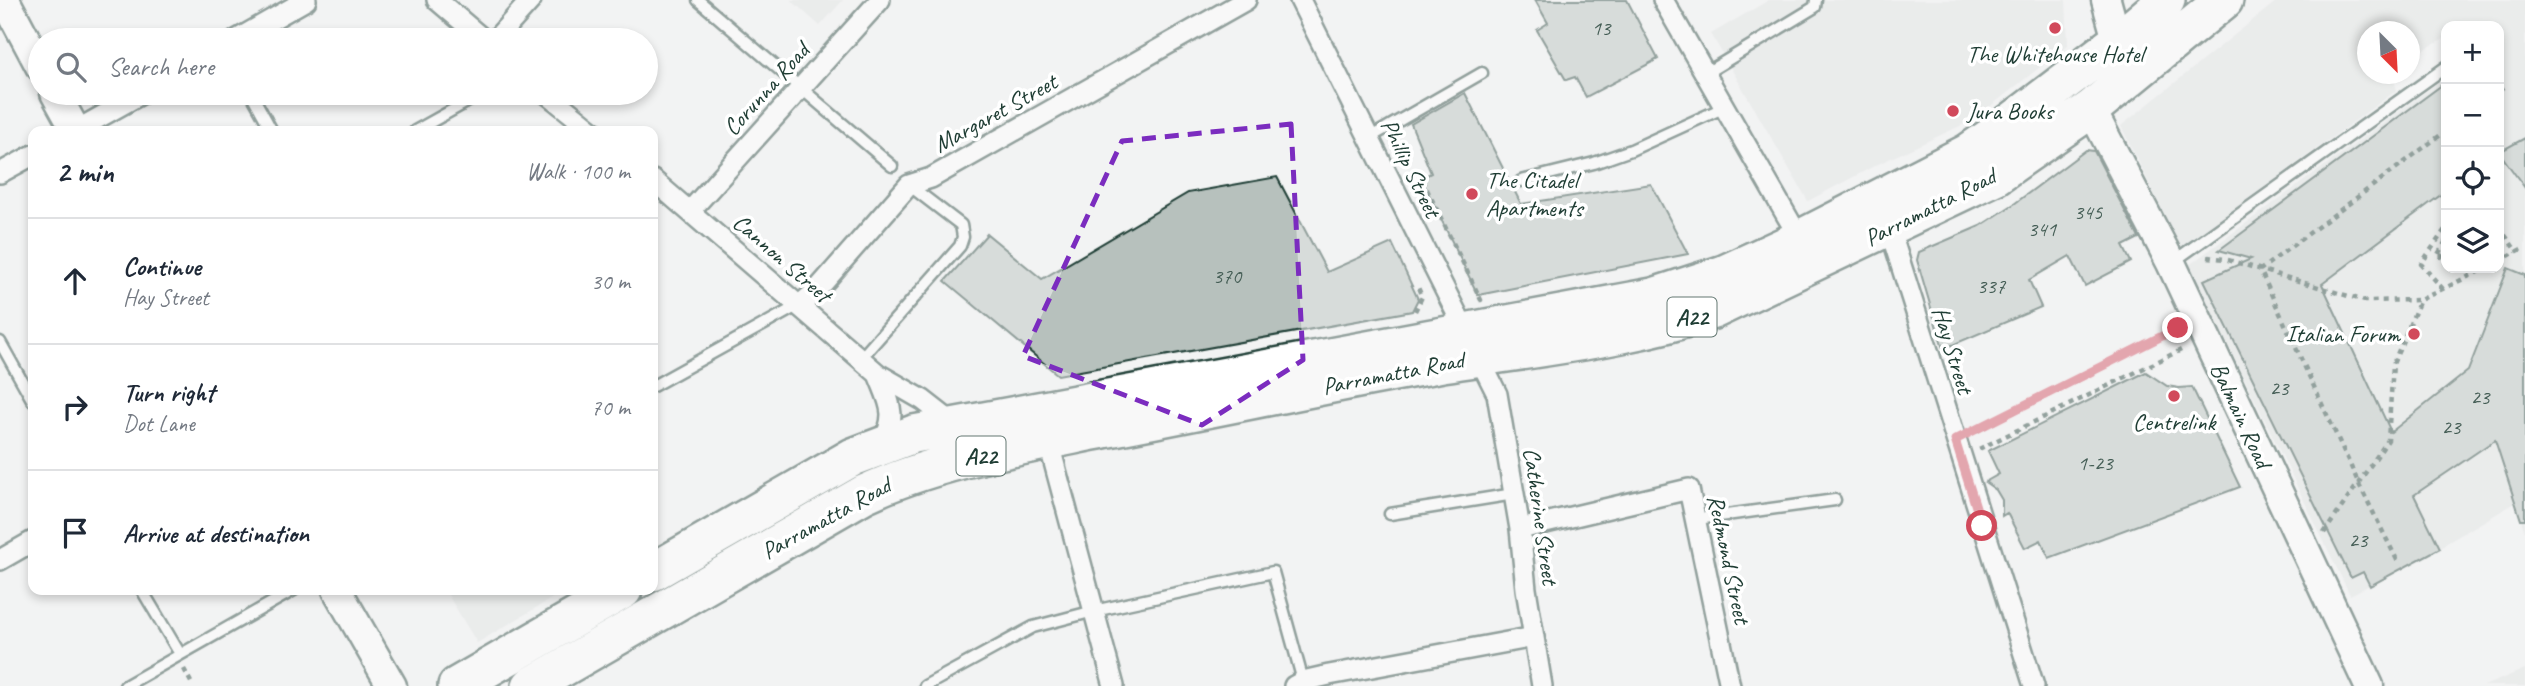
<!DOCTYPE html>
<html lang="en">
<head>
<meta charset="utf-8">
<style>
  :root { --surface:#fff; --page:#f6f6f7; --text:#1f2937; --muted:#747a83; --line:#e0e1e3 }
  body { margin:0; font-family:Caveat,sans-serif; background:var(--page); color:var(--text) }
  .controls { position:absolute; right:21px; top:21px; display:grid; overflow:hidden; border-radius:14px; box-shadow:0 4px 10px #0003 }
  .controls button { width:63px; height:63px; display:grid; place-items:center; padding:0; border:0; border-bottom:2px solid var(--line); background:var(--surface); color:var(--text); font:35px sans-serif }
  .compass { position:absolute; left:2357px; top:21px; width:63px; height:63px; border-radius:50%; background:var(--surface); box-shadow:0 4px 10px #0003; rotate:156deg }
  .stop { position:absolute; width:21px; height:21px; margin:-16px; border:5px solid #d1495b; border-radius:50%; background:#fff }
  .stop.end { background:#d1495b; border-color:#fff; box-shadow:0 2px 7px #0008 }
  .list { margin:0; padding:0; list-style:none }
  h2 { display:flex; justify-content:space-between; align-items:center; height:91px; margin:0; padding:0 28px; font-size:30px }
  h2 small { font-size:23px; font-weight:400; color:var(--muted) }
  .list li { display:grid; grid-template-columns:46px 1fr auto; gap:21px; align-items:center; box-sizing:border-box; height:126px; padding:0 28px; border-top:2px solid var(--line) }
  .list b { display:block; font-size:26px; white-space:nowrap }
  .list p { margin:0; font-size:23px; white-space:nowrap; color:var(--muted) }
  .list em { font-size:23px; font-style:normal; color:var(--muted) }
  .icon { flex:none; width:38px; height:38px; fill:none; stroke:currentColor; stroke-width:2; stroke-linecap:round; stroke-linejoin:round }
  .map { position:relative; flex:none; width:2525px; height:686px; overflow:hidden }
  .search { position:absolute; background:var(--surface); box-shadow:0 4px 10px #0003; left:28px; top:28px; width:630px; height:77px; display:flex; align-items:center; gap:18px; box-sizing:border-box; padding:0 24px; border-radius:38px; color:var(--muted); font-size:26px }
  .panel { position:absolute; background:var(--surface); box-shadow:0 4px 10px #0003; left:28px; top:126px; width:630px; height:469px; border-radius:14px }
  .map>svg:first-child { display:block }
  .built { fill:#e0e4e3 }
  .building { fill:#b7c1bd; stroke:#1f3d34; stroke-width:2 }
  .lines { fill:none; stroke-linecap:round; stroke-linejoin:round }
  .lane-casing { stroke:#1f3d34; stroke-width:15 }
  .street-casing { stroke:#1f3d34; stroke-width:24 }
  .secondary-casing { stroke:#1f3d34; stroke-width:33 }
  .highway-casing { stroke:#1f3d34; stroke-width:42 }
  .path { stroke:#1f3d34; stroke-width:4.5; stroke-dasharray:5 5; stroke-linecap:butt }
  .lane { stroke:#fff; stroke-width:10 }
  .street { stroke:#fff; stroke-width:19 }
  .secondary { stroke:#fff; stroke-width:28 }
  .highway { stroke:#fff; stroke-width:37 }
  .route { stroke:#d1495b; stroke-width:9 }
  .marked { fill:none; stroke:#7b2cbf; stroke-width:5; stroke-dasharray:14 9; stroke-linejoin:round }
  .poi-dot { fill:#d1495b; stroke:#fff; stroke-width:2.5 }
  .labels { text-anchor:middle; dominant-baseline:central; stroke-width:7; stroke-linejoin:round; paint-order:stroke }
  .number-label { font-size:21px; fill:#455e56 }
  .shield { fill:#fff; stroke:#627771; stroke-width:2 }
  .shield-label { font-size:23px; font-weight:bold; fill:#1f3d34 }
  .poi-label { font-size:24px; fill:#1f3d34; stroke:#fff }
  .street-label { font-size:24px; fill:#1f3d34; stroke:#fff }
</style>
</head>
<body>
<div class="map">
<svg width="2525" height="686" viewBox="0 0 2525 686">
  <rect width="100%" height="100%" fill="#f2f3f3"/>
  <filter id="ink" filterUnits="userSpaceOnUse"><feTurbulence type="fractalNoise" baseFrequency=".0143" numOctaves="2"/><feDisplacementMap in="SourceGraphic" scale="14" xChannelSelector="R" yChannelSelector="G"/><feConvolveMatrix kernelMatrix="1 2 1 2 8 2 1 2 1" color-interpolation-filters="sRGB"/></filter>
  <g filter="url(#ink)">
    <path class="built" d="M 791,0 L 843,0 L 820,26 Z
      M 1769,0 L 2066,0 L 2068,45 L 1973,120 L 1876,165 L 1808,201 L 1711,34 Z
      M 2278,0 L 2525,0 L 2525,532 L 2515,503 L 2411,564 L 2350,595 L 2189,265 L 2446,77 L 2446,268 L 2499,268 L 2499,26 L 2446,26 L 2446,38 L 2410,57 L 2410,32 L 2368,32 L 2368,74 L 2392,74 L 2397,90 L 2181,248 L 2121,126 Z
      M 445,590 L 566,590 L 477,643 Z
      M 2525,669 L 2525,686 L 2484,686 Z"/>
    <path class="building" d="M 1535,0 L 1627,0 L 1658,59 L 1586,97 L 1575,77 L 1566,80 L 1537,30 L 1548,23 Z
      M 2446,82 L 2446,191 L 2322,284 L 2391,432 L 2468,371 L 2508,268 L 2525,275 L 2525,520 L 2521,520 L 2495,440 L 2414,495 L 2440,548 L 2370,586 L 2363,572 L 2351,578 L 2204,280 L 2251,259 L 2219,250 Z
      M 1465,93 L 1521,204 L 1651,184 L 1688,254 L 1478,295 L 1421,178 L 1431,173 L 1411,124 Z
      M 2525,138 L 2525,188 L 2499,152 Z
      M 2086,150 L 2094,151 L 2139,238 L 2123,246 L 2131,262 L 2085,286 L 2070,256 L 2029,280 L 2041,307 L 1943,349 L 1917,260 L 1919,252 L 1980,226 L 2014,204 Z
      M 1277,177 L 1327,272 L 1392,243 L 1418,299 L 1412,311 L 1058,375 L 945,281 L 987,234 L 1042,279 L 1188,193 Z
      M 2146,372 L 2167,386 L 2179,388 L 2192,387 L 2240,487 L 2049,558 L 2041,540 L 2025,548 L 2007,513 L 2002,516 L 2002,500 L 1996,490 L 1985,482 L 1999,474 L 1988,451 Z"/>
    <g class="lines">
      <defs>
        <path id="lane" d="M 698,0 L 892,166
          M 1706,73 L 1815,7 L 1816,0
          M 251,93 L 272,131
          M 415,131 L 483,93
          M 1369,138 L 1482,73
          M 1521,181 L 1594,163 L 1631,150 L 1725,107
          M 2174,261 L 2446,67
          M 0,342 L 33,401
          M 861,358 L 960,246 L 963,237 L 961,225 L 909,185
          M 653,386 L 799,305
          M 1390,514 L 1514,494
          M 1697,519 L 1835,500
          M 142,590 L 180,654
          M 125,686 L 294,590
          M 925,686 L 1033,627 L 1094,611 L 1273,572 L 1303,681"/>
        <path id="street" d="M 437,0 L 484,40
          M 1300,0 L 1497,394 L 1520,529 L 1526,589 L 1542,686
          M 1663,0 L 1800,239
          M 236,40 L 306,0
          M 495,40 L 531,0
          M 546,93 L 593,131
          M 75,131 L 143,93
          M 0,173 L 33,155
          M 653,180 L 878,374 L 923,400 L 955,425
          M 690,211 L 880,0
          M 1889,227 L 2034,686
          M 800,305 L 816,291 L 909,185 L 931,178 L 1246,0
          M 878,374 C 890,405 898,413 882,445
          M 1048,440 L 1114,686
          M 1520,529 L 1689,489 L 1730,686
          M 0,560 L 33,541
          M 1294,686 L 1303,681 L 1329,675 L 1534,637"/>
        <path id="secondary" d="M 5,0 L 40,66
          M 2106,0 L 2122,58
          M 55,93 L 76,131
          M 2091,109 L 2171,263 L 2369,686
          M 337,590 L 392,686"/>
        <path id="highway" d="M 653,572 L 853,457 L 914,434 L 1653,297 L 1724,274 L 1800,239 L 1968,153 L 2001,130 L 2118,41 L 2166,0
          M 457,686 L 623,590
          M 531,686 L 864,494 C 936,460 1026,445 1104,429 C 1215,408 1326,384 1437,364 C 1529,348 1625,340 1713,310 L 1995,176 L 2091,109 L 2224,0"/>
      </defs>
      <use href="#lane" class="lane-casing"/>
      <use href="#street" class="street-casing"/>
      <use href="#secondary" class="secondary-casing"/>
      <use href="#highway" class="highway-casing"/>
      <path class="path" d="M 2499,91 L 2507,85
        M 1418,171 L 1481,300 L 1478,300
        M 2499,227 L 2517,252
        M 2446,241 L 2437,256 L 2441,257 L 2446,250
        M 2208,257 L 2225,259 L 2365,301 L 2420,300 L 2486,268
        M 2499,261 L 2525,247
        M 2443,289 L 2421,264 L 2446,228
        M 1415,311 L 1422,297 L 1417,285
        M 1975,431 L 2176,329
        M 1979,449 L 2185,348
        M 2324,533 L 2388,440 L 2393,364 L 2420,300
        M 2397,560 L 2359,484 L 2260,270 L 2446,131
        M 184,669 L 193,686"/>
      <use href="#lane" class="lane"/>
      <use href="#street" class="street"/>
      <use href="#secondary" class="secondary"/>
      <use href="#highway" class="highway"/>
    </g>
  </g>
  <g class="lines" filter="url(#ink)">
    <path class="route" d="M 1982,526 L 1955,440 L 2178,328"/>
  </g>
  <path d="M0 0H2525V686H0ZM 1291,124 L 1303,360 L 1202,425 L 1023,356 L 1122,141 Z" fill="#f2f3f3" fill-opacity=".55" fill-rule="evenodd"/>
  <path class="marked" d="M 1291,124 L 1303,360 L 1202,425 L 1023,356 L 1122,141 Z"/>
  <g class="poi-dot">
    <circle cx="2055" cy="28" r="7"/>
    <circle cx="1953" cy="111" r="7"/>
    <circle cx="1472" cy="194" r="7"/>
    <circle cx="2414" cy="334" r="7"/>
    <circle cx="2174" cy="396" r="7"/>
  </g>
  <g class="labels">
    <g class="number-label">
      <text x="1601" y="28">13</text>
      <text x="2088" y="212">345</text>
      <text x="2042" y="229">341</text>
      <text x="1227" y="276">370</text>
      <text x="1991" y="286">337</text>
      <text x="2279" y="388">23</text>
      <text x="2480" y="397">23</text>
      <text x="2451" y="427">23</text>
      <text x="2095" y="463">1-23</text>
      <text x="2358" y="540">23</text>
    </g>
    <g class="shield">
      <rect x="1667.5" y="297.5" width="49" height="39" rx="5"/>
      <rect x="956.5" y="436.5" width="49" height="39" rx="5"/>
    </g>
    <g class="shield-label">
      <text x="1692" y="317">A22</text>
      <text x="981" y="456">A22</text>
    </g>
    <g class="poi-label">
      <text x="2055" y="54">The Whitehouse Hotel</text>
      <text x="1967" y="111" text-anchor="start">Jura Books</text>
      <text x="1486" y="180" text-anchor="start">The Citadel<tspan x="1486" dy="28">Apartments</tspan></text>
      <text x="2400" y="334" text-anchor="end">Italian Forum</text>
      <text x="2174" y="422">Centrelink</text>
    </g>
    <g class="street-label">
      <text transform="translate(766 89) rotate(-48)">Corunna Road</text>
      <text transform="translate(995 113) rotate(-29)">Margaret Street</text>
      <text transform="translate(1411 168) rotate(64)">Phillip Street</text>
      <text transform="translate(1930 207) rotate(-27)">Parramatta Road</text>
      <text transform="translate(782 258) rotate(41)">Cannon Street</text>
      <text transform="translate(1953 350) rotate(73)">Hay Street</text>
      <text transform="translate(1393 373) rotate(-11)">Parramatta Road</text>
      <text transform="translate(2241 415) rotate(65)">Balmain Road</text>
      <text transform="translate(1541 516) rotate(82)">Catherine Street</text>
      <text transform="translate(826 518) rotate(-29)">Parramatta Road</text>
      <text transform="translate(1729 559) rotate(78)">Redmond Street</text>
    </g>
  </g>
</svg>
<div class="controls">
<button>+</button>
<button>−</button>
<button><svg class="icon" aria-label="locate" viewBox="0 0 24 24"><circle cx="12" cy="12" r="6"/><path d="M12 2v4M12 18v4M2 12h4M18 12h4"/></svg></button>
<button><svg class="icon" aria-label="layers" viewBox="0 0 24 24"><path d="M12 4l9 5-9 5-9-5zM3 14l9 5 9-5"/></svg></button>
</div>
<svg class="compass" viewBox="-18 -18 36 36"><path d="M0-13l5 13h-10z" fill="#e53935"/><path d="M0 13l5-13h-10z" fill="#747a83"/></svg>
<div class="stop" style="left:1982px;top:526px"></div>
<div class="stop end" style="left:2178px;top:328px"></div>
<div class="search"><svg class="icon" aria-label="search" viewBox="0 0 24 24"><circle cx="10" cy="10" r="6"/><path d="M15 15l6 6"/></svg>Search here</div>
<section class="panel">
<h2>2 min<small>Walk · 100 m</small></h2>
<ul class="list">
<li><svg class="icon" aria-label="ahead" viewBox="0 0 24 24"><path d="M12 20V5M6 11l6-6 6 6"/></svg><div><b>Continue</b><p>Hay Street</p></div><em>30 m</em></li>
<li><svg class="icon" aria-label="right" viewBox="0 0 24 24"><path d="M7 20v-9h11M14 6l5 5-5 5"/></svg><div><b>Turn right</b><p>Dot Lane</p></div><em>70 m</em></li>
<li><svg class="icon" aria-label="arrive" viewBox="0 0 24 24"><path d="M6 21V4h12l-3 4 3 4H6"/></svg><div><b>Arrive at destination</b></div></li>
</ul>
</section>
</div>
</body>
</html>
